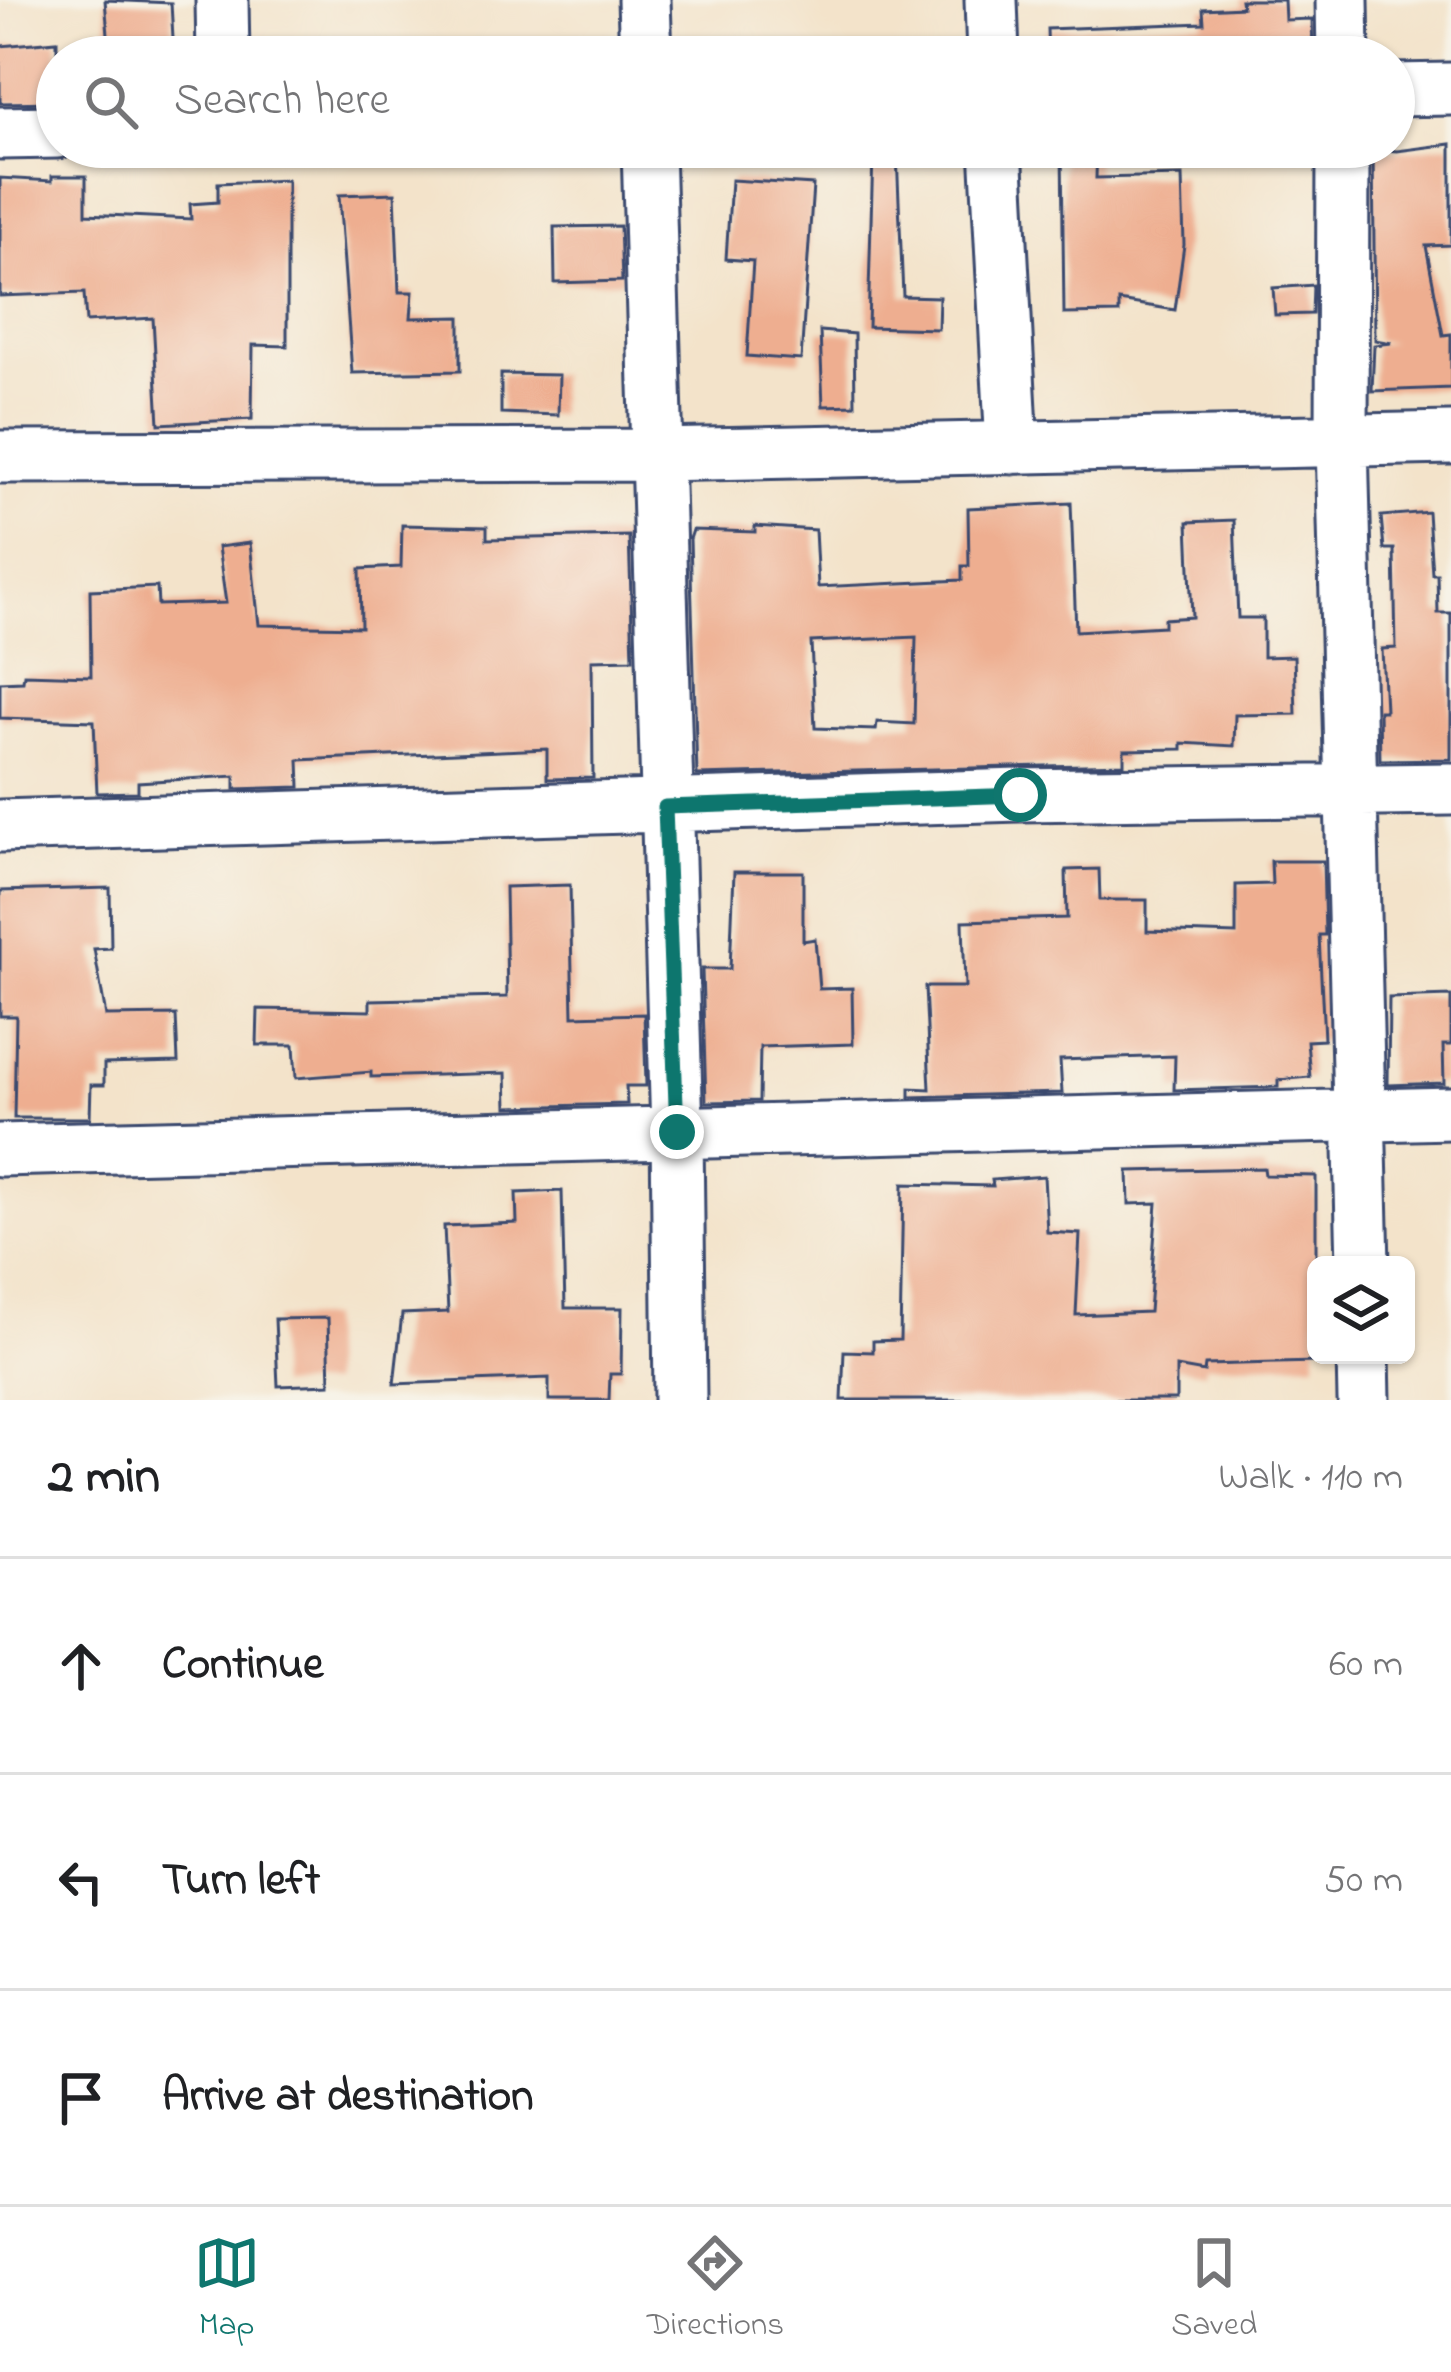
<!DOCTYPE html>
<html lang="en">
<head>
<meta charset="utf-8">
<style>
  :root { --surface:#fff; --page:#f2f2f2; --text:#202124; --muted:#757577; --line:#e0e0e0; --accent:#0f766e }
  body { margin:0; font-family:"Indie Flower",sans-serif; background:var(--page); color:var(--text) }
  .controls { position:absolute; right:36px; bottom:36px; display:grid; overflow:hidden; border-radius:18px; box-shadow:0 3px 9px #0004 }
  .controls button { width:108px; height:108px; display:grid; place-items:center; padding:0; border:0; border-bottom:3px solid var(--line); background:var(--surface); color:var(--text); font:60px sans-serif }
  .stop { position:absolute; width:36px; height:36px; margin:-27px; border:9px solid #0f766e; border-radius:50%; background:#fff }
  .stop.end { background:#0f766e; border-color:#fff; box-shadow:0 3px 12px #0008 }
  .list { margin:0; padding:0; list-style:none }
  h2 { display:flex; justify-content:space-between; align-items:center; height:156px; margin:0; padding:0 48px; font-size:51px }
  h2 small { font-size:39px; font-weight:400; color:var(--muted) }
  .list li { display:grid; grid-template-columns:78px 1fr auto; gap:36px; align-items:center; box-sizing:border-box; height:216px; padding:0 48px; border-top:3px solid var(--line) }
  .list b { display:block; font-size:45px; white-space:nowrap }
  .list em { font-size:39px; font-style:normal; color:var(--muted) }
  .icon { flex:none; width:66px; height:66px; fill:none; stroke:currentColor; stroke-width:2; stroke-linecap:round; stroke-linejoin:round }
  .map { position:relative; flex:none; width:1451px; height:1400px; overflow:hidden }
  .search { position:absolute; background:var(--surface); box-shadow:0 3px 9px #0004; left:36px; right:36px; top:36px; height:132px; display:flex; align-items:center; gap:30px; box-sizing:border-box; padding:0 42px; border-radius:66px; color:var(--muted); font-size:45px }
  .sheet { height:804px; background:var(--surface) }
  nav { display:flex; justify-content:space-around; align-items:center; box-sizing:border-box; height:168px; border-top:3px solid var(--line); background:var(--surface); font-size:33px; color:var(--muted) }
  nav a { display:grid; justify-items:center; gap:6px }
  nav .on { color:var(--accent) }
  .map>svg:first-child { display:block }
  .building { fill:#eeae90; fill-rule:evenodd }
  .lines { fill:none; stroke-linecap:round; stroke-linejoin:round }
  .minor-casing { stroke:#3b4a6e; stroke-width:57 }
  .minor { stroke:#fff; stroke-width:51 }
  .route { stroke:#0f766e; stroke-width:15 }
</style>
</head>
<body>
<div class="map">
<svg width="1451" height="1400" viewBox="0 0 1451 1400">
  <rect width="100%" height="100%" fill="#f7f3e8"/>
  <filter id="ink" filterUnits="userSpaceOnUse"><feTurbulence type="fractalNoise" baseFrequency=".00833" numOctaves="2"/><feDisplacementMap in="SourceGraphic" scale="24" xChannelSelector="R" yChannelSelector="G"/><feConvolveMatrix kernelMatrix="1 2 1 2 8 2 1 2 1" color-interpolation-filters="sRGB"/></filter>
  <filter id="wash" filterUnits="userSpaceOnUse"><feTurbulence type="fractalNoise" baseFrequency=".004" numOctaves="4" result="noise"/><feDisplacementMap in="SourceGraphic" scale="48" xChannelSelector="R" yChannelSelector="G"/><feGaussianBlur stdDeviation="2.7" result="paint"/><feColorMatrix in="noise" values="0 0 0 0 0 0 0 0 0 0 0 0 0 0 0 0 0 1.4 0 .05"/><feComposite in="paint" operator="in"/></filter>
  <g filter="url(#wash)">
    <rect width="100%" height="100%" fill="#f3e3ca"/>
    <g id="blocks">
      <path class="building" d="M 105,0 L 171,3 L 174,57 L 110,57 Z
        M 1241,0 L 1284,0 L 1285,20 L 1312,19 L 1313,57 L 1048,57 L 1047,29 L 1204,23 L 1203,9 L 1242,7 Z
        M 57,41 L 57,102 L 0,103 L 0,46 Z
        M 1451,144 L 1451,245 L 1426,246 L 1443,335 L 1451,334 L 1451,388 L 1372,391 L 1374,345 L 1392,343 L 1375,340 L 1373,149 L 1397,151 Z
        M 1062,147 L 1097,147 L 1096,178 L 1182,176 L 1184,245 L 1175,310 L 1119,301 L 1119,313 L 1064,314 Z
        M 873,154 L 897,154 L 903,296 L 939,297 L 938,329 L 868,327 Z
        M 52,176 L 86,176 L 86,214 L 191,219 L 190,204 L 218,202 L 218,183 L 287,180 L 287,346 L 253,345 L 252,419 L 159,424 L 153,318 L 86,322 L 84,293 L 0,296 L 0,178 L 52,181 Z
        M 731,180 L 813,185 L 801,360 L 747,356 L 753,261 L 726,259 Z
        M 395,193 L 399,292 L 413,292 L 411,318 L 460,317 L 460,371 L 352,373 L 339,195 Z
        M 620,226 L 622,281 L 555,283 L 554,227 Z
        M 1313,285 L 1312,314 L 1275,315 L 1273,288 Z
        M 820,331 L 854,334 L 855,405 L 823,406 Z
        M 501,374 L 559,375 L 558,415 L 501,413 Z
        M 1071,503 L 1076,631 L 1164,626 L 1164,619 L 1192,617 L 1188,522 L 1234,520 L 1238,618 L 1263,618 L 1263,657 L 1294,656 L 1296,714 L 1235,715 L 1234,746 L 1182,743 L 1182,749 L 1124,750 L 1124,764 L 697,775 L 690,539 L 693,530 L 755,532 L 755,526 L 815,530 L 818,587 L 962,580 L 962,566 L 969,566 L 968,508 ZM 916,637 L 914,724 L 877,722 L 876,730 L 815,728 L 811,642 Z
        M 1428,512 L 1432,574 L 1437,574 L 1438,613 L 1451,613 L 1451,759 L 1380,760 L 1379,711 L 1385,711 L 1382,649 L 1396,648 L 1394,549 L 1384,549 L 1381,516 Z
        M 402,525 L 487,527 L 487,539 L 629,536 L 633,659 L 592,660 L 593,778 L 547,779 L 547,749 L 299,760 L 300,787 L 235,789 L 235,776 L 138,782 L 138,792 L 97,793 L 94,721 L 0,718 L 0,682 L 23,681 L 24,674 L 91,676 L 90,590 L 157,587 L 158,605 L 226,603 L 218,547 L 250,543 L 259,625 L 361,627 L 360,569 L 401,567 Z
        M 1271,861 L 1323,861 L 1325,935 L 1319,935 L 1324,1040 L 1307,1041 L 1310,1077 L 1278,1080 L 1278,1087 L 1174,1090 L 1175,1056 L 1060,1060 L 1062,1093 L 910,1097 L 910,1088 L 930,1089 L 925,987 L 965,987 L 963,921 L 1067,918 L 1066,870 L 1099,869 L 1100,900 L 1147,900 L 1147,931 L 1236,934 L 1236,885 L 1272,884 Z
        M 734,872 L 803,872 L 803,941 L 815,939 L 819,989 L 852,988 L 853,1044 L 760,1047 L 759,1101 L 706,1102 L 702,969 L 730,969 Z
        M 570,885 L 573,1016 L 644,1014 L 646,1086 L 626,1086 L 627,1104 L 507,1107 L 506,1073 L 371,1077 L 371,1072 L 296,1078 L 294,1045 L 257,1045 L 258,1009 L 370,1011 L 370,1000 L 507,997 L 505,887 Z
        M 110,888 L 111,948 L 94,949 L 106,1016 L 176,1015 L 178,1062 L 104,1064 L 104,1085 L 91,1085 L 90,1118 L 14,1118 L 16,1016 L 0,1016 L 0,891 Z
        M 1451,996 L 1451,1045 L 1443,1045 L 1444,1083 L 1388,1085 L 1389,998 Z
        M 1264,1168 L 1265,1175 L 1316,1176 L 1316,1362 L 1205,1365 L 1204,1372 L 1176,1367 L 1176,1400 L 842,1400 L 844,1351 L 873,1352 L 873,1341 L 900,1340 L 903,1184 L 993,1186 L 992,1180 L 1044,1176 L 1047,1232 L 1080,1234 L 1076,1315 L 1149,1312 L 1157,1203 L 1129,1204 L 1128,1171 Z
        M 562,1191 L 565,1308 L 622,1308 L 621,1374 L 610,1374 L 609,1400 L 549,1400 L 549,1378 L 394,1384 L 402,1314 L 448,1312 L 444,1226 L 517,1223 L 516,1193 Z
        M 328,1318 L 330,1384 L 278,1386 L 275,1319 Z"/>
    </g>
  </g>
  <g filter="url(#ink)">
    <use href="#blocks" fill-opacity="0" stroke="#3b4a6e" stroke-width="3"/>
    <g class="lines">
      <defs>
        <path id="minor" d="M 222,0 L 223,57
          M 644,0 L 646,57
          M 991,0 L 993,57
          M 1342,0 L 1343,57
          M 1394,90 L 1451,89
          M 0,133 L 57,132
          M 648,147 L 677,1132 L 680,1400
          M 996,147 L 1012,448
          M 1343,147 L 1342,442 L 1363,1265
          M 0,457 L 657,455 L 1451,438
          M 0,826 L 1020,795 L 1451,789
          M 0,1150 L 1451,1113
          M 1363,1355 L 1364,1400"/>
      </defs>
      <use href="#minor" class="minor-casing"/>
      <use href="#minor" class="minor"/>
    </g>
  </g>
  <g class="lines" filter="url(#ink)">
    <path class="route" d="M 677,1132 L 665,807 L 1020,795"/>
  </g>
</svg>
<div class="controls">
<button><svg class="icon" aria-label="layers" viewBox="0 0 24 24"><path d="M12 4l9 5-9 5-9-5zM3 14l9 5 9-5"/></svg></button>
</div>
<div class="stop" style="left:1020px;top:795px"></div>
<div class="stop end" style="left:677px;top:1132px"></div>
<div class="search"><svg class="icon" aria-label="search" viewBox="0 0 24 24"><circle cx="10" cy="10" r="6"/><path d="M15 15l6 6"/></svg>Search here</div>
</div>
<section class="sheet">
<h2>2 min<small>Walk · 110 m</small></h2>
<ul class="list">
<li><svg class="icon" aria-label="ahead" viewBox="0 0 24 24"><path d="M12 20V5M6 11l6-6 6 6"/></svg><div><b>Continue</b></div><em>60 m</em></li>
<li><svg class="icon" aria-label="left" viewBox="0 0 24 24"><path d="M17 20v-9H6M10 6l-5 5 5 5"/></svg><div><b>Turn left</b></div><em>50 m</em></li>
<li><svg class="icon" aria-label="arrive" viewBox="0 0 24 24"><path d="M6 21V4h12l-3 4 3 4H6"/></svg><div><b>Arrive at destination</b></div></li>
</ul>
</section>
<nav>
<a class="on"><svg class="icon" aria-label="map" viewBox="0 0 24 24"><path d="M3 6l6-2 6 2 6-2v14l-6 2-6-2-6 2zM9 4v14M15 6v14"/></svg>Map</a>
<a><svg class="icon" aria-label="directions" viewBox="0 0 24 24"><path d="M12 3l9 9-9 9-9-9zM9 14v-3h6M13 9l2 2-2 2"/></svg>Directions</a>
<a><svg class="icon" aria-label="saved" viewBox="0 0 24 24"><path d="M7 4h10v16l-5-4-5 4z"/></svg>Saved</a>
</nav>
</body>
</html>
